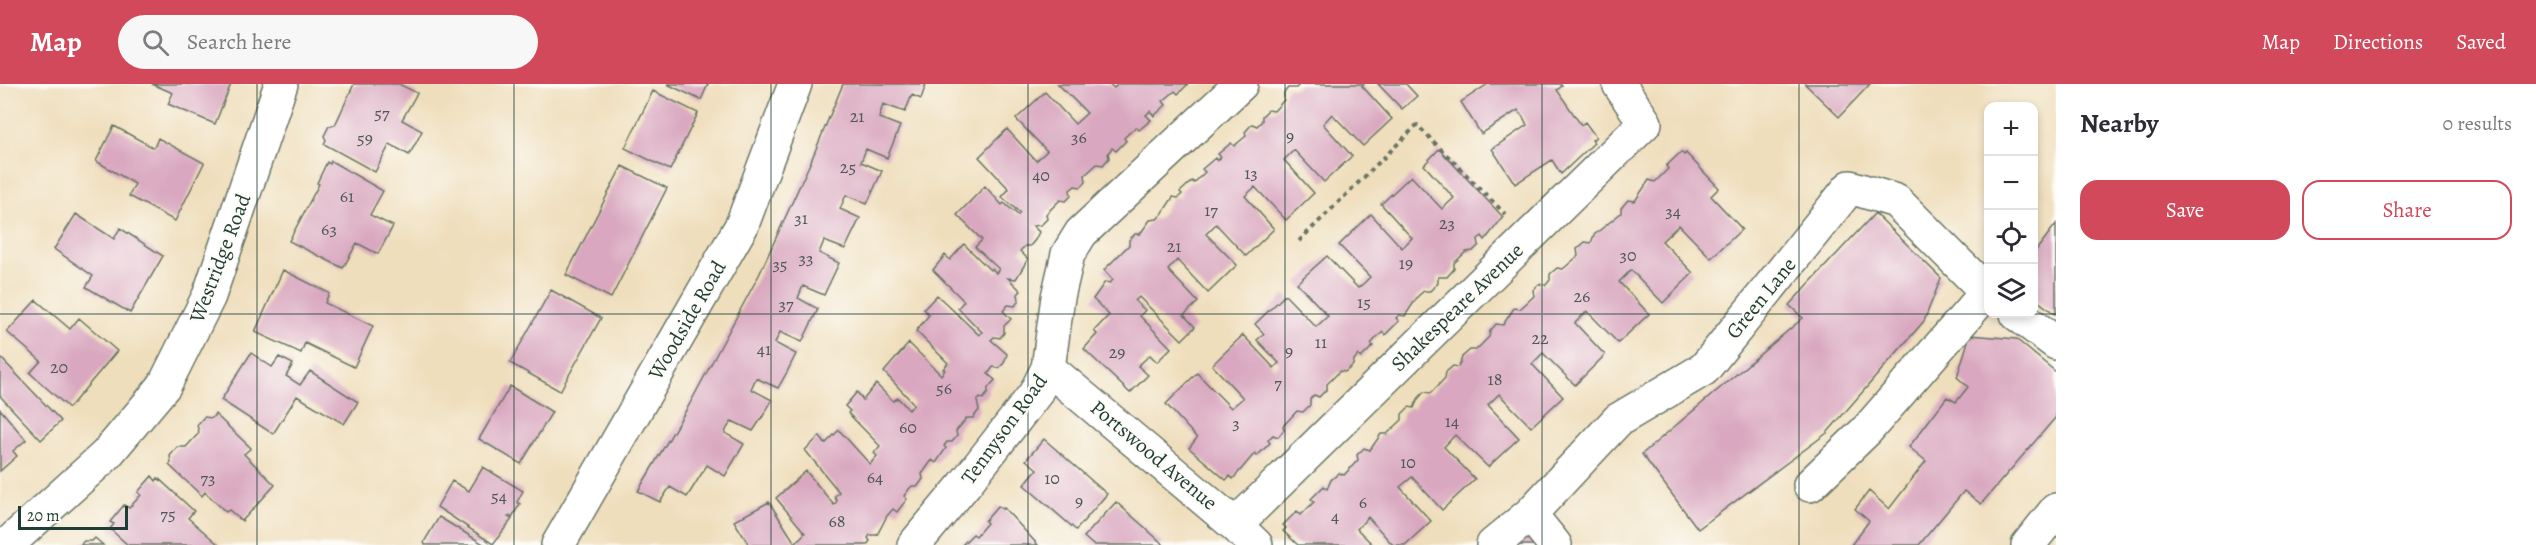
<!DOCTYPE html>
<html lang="en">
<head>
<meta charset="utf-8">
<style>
  :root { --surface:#fff; --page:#f7f7f7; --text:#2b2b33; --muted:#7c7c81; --line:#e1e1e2; --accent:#d1495b }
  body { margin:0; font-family:Alegreya,serif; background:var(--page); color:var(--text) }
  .controls { position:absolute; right:18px; top:18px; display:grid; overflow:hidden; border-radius:12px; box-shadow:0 3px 9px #0003 }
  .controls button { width:54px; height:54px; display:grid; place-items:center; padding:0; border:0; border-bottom:2px solid var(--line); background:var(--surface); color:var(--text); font:30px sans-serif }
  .scale { position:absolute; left:18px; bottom:15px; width:110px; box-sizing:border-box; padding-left:6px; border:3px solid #1f3d34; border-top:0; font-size:16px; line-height:21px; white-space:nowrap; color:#1f3d34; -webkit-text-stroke:4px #fdfcf7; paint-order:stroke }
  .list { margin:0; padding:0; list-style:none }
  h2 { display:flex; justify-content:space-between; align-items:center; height:78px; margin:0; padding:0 24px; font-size:26px }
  h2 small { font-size:20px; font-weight:400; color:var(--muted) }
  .actions { display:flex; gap:12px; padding:18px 24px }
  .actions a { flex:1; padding:14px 0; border:2px solid var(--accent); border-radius:18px; text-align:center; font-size:21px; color:var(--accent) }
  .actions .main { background:var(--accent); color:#fff }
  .icon { flex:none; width:33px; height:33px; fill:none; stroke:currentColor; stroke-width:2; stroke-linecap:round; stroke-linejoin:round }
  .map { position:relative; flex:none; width:2056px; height:461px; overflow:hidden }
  header { display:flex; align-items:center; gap:36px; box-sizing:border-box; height:84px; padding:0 30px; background:var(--accent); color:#fff }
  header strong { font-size:28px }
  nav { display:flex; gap:33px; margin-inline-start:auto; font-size:21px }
  .search { width:420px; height:54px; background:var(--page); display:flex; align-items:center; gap:15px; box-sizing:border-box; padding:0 21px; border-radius:33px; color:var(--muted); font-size:22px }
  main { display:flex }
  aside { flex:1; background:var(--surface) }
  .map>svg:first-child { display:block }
  .building { fill:#d9a7bf }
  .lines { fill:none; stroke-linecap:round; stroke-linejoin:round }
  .minor-casing { stroke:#687564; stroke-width:36 }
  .path { stroke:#687564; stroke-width:4; stroke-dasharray:4.5 4.5; stroke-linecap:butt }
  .minor { stroke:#fff; stroke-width:33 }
  .grid { fill:none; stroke:#1f3d34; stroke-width:1.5; stroke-opacity:0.55 }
  .labels { text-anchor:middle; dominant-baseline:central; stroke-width:5; stroke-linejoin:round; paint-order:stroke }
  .number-label { font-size:18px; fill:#4e5857 }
  .street-label { font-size:21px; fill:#1f3d34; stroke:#fdfcf7 }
</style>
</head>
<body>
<header>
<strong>Map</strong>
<div class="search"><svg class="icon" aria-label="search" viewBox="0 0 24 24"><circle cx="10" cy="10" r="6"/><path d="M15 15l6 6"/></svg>Search here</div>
<nav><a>Map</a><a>Directions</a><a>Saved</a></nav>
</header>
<main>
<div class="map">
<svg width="2056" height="461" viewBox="0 0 2056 461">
  <rect width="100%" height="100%" fill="#fdfcf7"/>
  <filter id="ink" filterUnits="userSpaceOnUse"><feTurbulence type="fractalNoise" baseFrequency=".0167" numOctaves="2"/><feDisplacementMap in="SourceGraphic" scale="12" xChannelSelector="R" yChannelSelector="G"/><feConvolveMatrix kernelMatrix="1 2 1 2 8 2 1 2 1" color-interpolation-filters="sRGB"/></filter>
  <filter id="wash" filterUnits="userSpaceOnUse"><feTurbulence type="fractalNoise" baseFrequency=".008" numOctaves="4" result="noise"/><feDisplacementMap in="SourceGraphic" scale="24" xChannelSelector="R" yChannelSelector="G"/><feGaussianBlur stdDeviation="1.35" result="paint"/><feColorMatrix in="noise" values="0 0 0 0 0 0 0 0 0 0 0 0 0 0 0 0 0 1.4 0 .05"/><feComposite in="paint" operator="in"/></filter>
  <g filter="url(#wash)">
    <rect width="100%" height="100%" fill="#efdebc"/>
    <g id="blocks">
      <path class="building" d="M 152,0 L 231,0 L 215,40 L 168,20 L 173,9 Z
        M 354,0 L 399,0 L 417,9 L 402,36 L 422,47 L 416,59 L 409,71 L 390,60 L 375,88 L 324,60 L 326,56 L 324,52 L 329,42 L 335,41 Z
        M 667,0 L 708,0 L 701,16 Z
        M 843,0 L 926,0 L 921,15 L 912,11 L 905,28 L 883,20 L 879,34 L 900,42 L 887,74 L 866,65 L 861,78 L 882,87 L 867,120 L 846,111 L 840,125 L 860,134 L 845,165 L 824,157 L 821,164 L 819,169 L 839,179 L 824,211 L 803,202 L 798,214 L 818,225 L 802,258 L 780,248 L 775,259 L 796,270 L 787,288 L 778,304 L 756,294 L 751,305 L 772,316 L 763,332 L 753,347 L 732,337 L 727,344 L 725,349 L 744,360 L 725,392 L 707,381 L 687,413 L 670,403 L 660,418 L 638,407 L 688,323 L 759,191 L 811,77 Z
        M 1058,0 L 1109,0 L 1114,4 L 1118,0 L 1188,0 L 1178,10 L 1175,7 L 1163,17 L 1166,21 L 1154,32 L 1150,27 L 1146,31 L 1151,36 L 1139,46 L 1136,43 L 1129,49 L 1124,54 L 1126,57 L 1116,67 L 1112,64 L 1108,69 L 1109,74 L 1103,81 L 1097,80 L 1085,91 L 1086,98 L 1081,103 L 1075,102 L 1070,106 L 1071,112 L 1066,117 L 1060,116 L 1046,130 L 1047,135 L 1041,141 L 1033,142 L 1039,148 L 1035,156 L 1030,162 L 1025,162 L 1020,167 L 1028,175 L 1016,195 L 1008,194 L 1021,207 L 1018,210 L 1019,216 L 1015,222 L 1008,221 L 1003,227 L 1011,235 L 1004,242 L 1004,249 L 1000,254 L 994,253 L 991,256 L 1007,270 L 1004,279 L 999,284 L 993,283 L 988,290 L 995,296 L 988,304 L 988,309 L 983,315 L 980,314 L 977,317 L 979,326 L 973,334 L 967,334 L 956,347 L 957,352 L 952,358 L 947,358 L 944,362 L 946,364 L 936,379 L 932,376 L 922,390 L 923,395 L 918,402 L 912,402 L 909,405 L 904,412 L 907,415 L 897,428 L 893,425 L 887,432 L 877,451 L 870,451 L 868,454 L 870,457 L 867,461 L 749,461 L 734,437 L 769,418 L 795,459 L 805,449 L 776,414 L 806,387 L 834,421 L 837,417 L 834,413 L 839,408 L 805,366 L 820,352 L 825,360 L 839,346 L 870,380 L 877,372 L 874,369 L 880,362 L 848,329 L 850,327 L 845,322 L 857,308 L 863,316 L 876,300 L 893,317 L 898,314 L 909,326 L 914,320 L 884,288 L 909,259 L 941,291 L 945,286 L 943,285 L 948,279 L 916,247 L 929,231 L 924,225 L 937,211 L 979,251 L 982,248 L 958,224 L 964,217 L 933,186 L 945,171 L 950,176 L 964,160 L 990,186 L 992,184 L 996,189 L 999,185 L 975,163 L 982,156 L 957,131 L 985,102 L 1002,121 L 1004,119 L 1018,131 L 1020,129 L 1002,113 L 1009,105 L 979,73 L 1007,45 L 1036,77 L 1047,67 L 1016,35 L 1045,8 L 1075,40 L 1087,29 Z
        M 1300,0 L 1364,0 L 1362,2 L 1392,35 L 1363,62 L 1332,30 L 1323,40 L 1352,72 L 1324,98 L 1294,66 L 1284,76 L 1314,109 L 1286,136 L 1255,103 L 1245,112 L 1274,145 L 1246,172 L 1216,140 L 1206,150 L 1237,181 L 1208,209 L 1177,176 L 1168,186 L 1198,218 L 1184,231 L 1195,243 L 1182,256 L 1139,213 L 1135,217 L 1145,226 L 1140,232 L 1171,264 L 1157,278 L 1150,271 L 1138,282 L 1148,291 L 1130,309 L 1084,265 L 1097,250 L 1094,247 L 1109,231 L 1093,215 L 1105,198 L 1110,199 L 1113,196 L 1104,186 L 1129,161 L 1129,156 L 1135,150 L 1140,150 L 1150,136 L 1157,135 L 1162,130 L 1173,113 L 1178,114 L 1182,110 L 1180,108 L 1192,97 L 1194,99 L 1205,88 L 1202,85 L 1215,74 L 1217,77 L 1221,73 L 1218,70 L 1231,59 L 1234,62 L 1246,52 L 1245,48 L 1252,40 L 1257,42 L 1262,37 L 1262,32 L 1268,26 L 1274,27 L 1284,16 L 1284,9 L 1288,4 L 1296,4 Z
        M 1378,0 L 1406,0 L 1417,12 L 1402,25 Z
        M 1488,0 L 1560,0 L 1562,2 L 1557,6 L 1581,41 L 1585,38 L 1596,53 L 1592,56 L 1594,59 L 1561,90 L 1552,76 L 1515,100 L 1492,65 L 1527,41 L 1523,33 L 1518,26 L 1481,50 L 1461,18 Z
        M 1805,0 L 1870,0 L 1839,33 Z
        M 653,7 L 698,29 L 670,86 L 625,64 Z
        M 114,42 L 154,64 L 158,54 L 204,79 L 175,137 L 129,112 L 135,100 L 96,77 Z
        M 1439,65 L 1503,133 L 1485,156 L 1482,152 L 1478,155 L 1479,161 L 1473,167 L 1466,168 L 1454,179 L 1454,185 L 1447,193 L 1438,193 L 1438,199 L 1430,207 L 1424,207 L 1418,212 L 1405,232 L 1399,231 L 1396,234 L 1399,237 L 1385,251 L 1383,248 L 1377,253 L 1371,260 L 1373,262 L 1361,274 L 1358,271 L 1354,276 L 1353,281 L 1345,288 L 1340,287 L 1327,300 L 1327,305 L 1319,313 L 1314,311 L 1310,315 L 1310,321 L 1303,328 L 1297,327 L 1283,342 L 1284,346 L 1278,353 L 1273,351 L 1268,356 L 1270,359 L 1257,372 L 1255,369 L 1233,395 L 1230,392 L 1226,396 L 1189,364 L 1197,354 L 1166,320 L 1197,289 L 1231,324 L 1243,314 L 1212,281 L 1243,251 L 1274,284 L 1279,279 L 1257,256 L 1264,250 L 1255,240 L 1285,211 L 1316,243 L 1328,232 L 1297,199 L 1327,172 L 1358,204 L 1364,199 L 1370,193 L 1339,161 L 1371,130 L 1402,164 L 1412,154 L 1381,120 L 1411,92 L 1442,125 L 1454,114 L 1424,81 Z
        M 1681,68 L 1684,71 L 1686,69 L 1719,104 L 1711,112 L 1742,145 L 1711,174 L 1679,141 L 1662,157 L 1693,189 L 1663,219 L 1631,186 L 1619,198 L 1649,230 L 1618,259 L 1587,227 L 1575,239 L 1605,271 L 1575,301 L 1543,269 L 1532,280 L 1563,313 L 1531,343 L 1499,310 L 1488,321 L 1519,354 L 1488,383 L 1455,351 L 1444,363 L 1475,395 L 1442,426 L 1412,393 L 1400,403 L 1431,437 L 1405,461 L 1393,461 L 1368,433 L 1357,445 L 1373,461 L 1298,461 L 1283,447 L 1286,444 L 1283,441 L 1297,427 L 1301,431 L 1314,418 L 1311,415 L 1324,402 L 1327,405 L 1331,396 L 1339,389 L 1344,391 L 1358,376 L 1357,371 L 1364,364 L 1370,366 L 1381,350 L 1387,350 L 1402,336 L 1402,330 L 1409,323 L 1414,324 L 1418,315 L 1424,308 L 1431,309 L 1445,294 L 1446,288 L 1453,282 L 1458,283 L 1460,280 L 1462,273 L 1470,266 L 1476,266 L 1489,253 L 1490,247 L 1496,240 L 1503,241 L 1514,224 L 1520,225 L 1534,212 L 1533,206 L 1539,200 L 1546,201 L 1550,196 L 1550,190 L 1557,184 L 1563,185 L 1578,172 L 1577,165 L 1585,158 L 1591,159 L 1594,151 L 1621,129 L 1621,124 L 1628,116 L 1635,117 L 1649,96 L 1655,98 L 1668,85 L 1666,82 Z
        M 331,77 L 383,107 L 370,131 L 393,142 L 378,170 L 357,159 L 343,184 L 289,157 L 319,100 L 317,99 L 327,78 L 330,80 Z
        M 622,82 L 667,104 L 611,214 L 566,191 Z
        M 1875,129 L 1941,194 L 1924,237 L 1827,349 L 1698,445 L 1642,370 L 1803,234 L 1789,221 Z
        M 76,130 L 114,155 L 120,144 L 163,172 L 130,229 L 86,203 L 93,192 L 54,165 Z
        M 2056,140 L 2056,228 L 2055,230 L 2034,214 L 2034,169 Z
        M 283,186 L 329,209 L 325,219 L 373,242 L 354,283 L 305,259 L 301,269 L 255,248 Z
        M 551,206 L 601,234 L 560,307 L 510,279 Z
        M 36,216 L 70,245 L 79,234 L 117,267 L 69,324 L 30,289 L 41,277 L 7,248 Z
        M 1970,251 L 2016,255 L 2056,288 L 2056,333 L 1981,420 L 1964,407 L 1919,461 L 1851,461 L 1869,437 L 1855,425 L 1869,407 L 1889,425 L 1926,377 L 1909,363 L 1947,313 L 1956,318 L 1968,303 L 1957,293 Z
        M 251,269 L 272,283 L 279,273 L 293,280 L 286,292 L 300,301 L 310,287 L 358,318 L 344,340 L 297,312 L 273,350 L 221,316 Z
        M 2,275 L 61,337 L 41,356 L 0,312 L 0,277 Z
        M 510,302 L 552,328 L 521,380 L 479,355 Z
        M 0,325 L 26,356 L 13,367 L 17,372 L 0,387 Z
        M 215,330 L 251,364 L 244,370 L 275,401 L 242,437 L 229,426 L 226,428 L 205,408 L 202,412 L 169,381 L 171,379 L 170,372 L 177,363 L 186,363 L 199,349 L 197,341 L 204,333 L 212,334 Z
        M 1044,355 L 1107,410 L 1076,446 L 1024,401 L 1037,385 L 1026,376 Z
        M 483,383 L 523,407 L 517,418 L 520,420 L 512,433 L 510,431 L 508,433 L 512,435 L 493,460 L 437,423 L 452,397 L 469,407 Z
        M 152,392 L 156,397 L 158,394 L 194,427 L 188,434 L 219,461 L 128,461 L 110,445 L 114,440 L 110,438 L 124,421 L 129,424 L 141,411 L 138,408 Z
        M 1116,418 L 1141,440 L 1164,461 L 1093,461 L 1084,453 Z
        M 998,422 L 1002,425 L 1004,424 L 1038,461 L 962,461 L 973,450 L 976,452 L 987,439 L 985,437 Z
        M 439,433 L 485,461 L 425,461 L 424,458 Z
        M 1525,444 L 1538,461 L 1508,461 Z
        M 95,454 L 103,461 L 80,461 L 84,457 L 92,457 Z"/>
    </g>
  </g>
  <g filter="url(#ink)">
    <use href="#blocks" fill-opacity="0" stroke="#687564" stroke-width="1.5"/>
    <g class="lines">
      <defs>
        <path id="minor" d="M 2017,230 L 2056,259
          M 1048,284 L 1235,441 L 1256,461
          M 1810,401 L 1867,346 L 1987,208
          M 1530,430 L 1618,336 L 1704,285 L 1850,103 L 1896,117 L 1988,209
          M 1235,441 L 1645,39 L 1619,0
          M 7,461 L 106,371 L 164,302 L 209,212 L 281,0
          M 558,461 L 742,141 L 795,0
          M 914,461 L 965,400 L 1035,310 L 1048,284 L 1058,213 L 1068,170 L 1081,149 L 1241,0
          M 1493,461 L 1530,430 L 1555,461
          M 2028,461 L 2056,426"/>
      </defs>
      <use href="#minor" class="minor-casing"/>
      <path class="path" d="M 1299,157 L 1417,41 L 1505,130"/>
      <use href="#minor" class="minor"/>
    </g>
  </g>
  <path class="grid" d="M 257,0 L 257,461M 514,0 L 514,461M 771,0 L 771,461M 1028,0 L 1028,461M 1285,0 L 1285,461M 1542,0 L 1542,461M 1799,0 L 1799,461M 0,230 L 2056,230"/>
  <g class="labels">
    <g class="number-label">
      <text x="382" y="29">57</text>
      <text x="857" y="32">21</text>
      <text x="1290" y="52">9</text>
      <text x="1079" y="53">36</text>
      <text x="365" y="54">59</text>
      <text x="848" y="83">25</text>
      <text x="1251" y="89">13</text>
      <text x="1041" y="91">40</text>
      <text x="347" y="112">61</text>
      <text x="1211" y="126">17</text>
      <text x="1673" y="127">34</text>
      <text x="801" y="134">31</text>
      <text x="1447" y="139">23</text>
      <text x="329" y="145">63</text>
      <text x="1174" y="162">21</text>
      <text x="1628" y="171">30</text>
      <text x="806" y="174">33</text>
      <text x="1406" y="179">19</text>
      <text x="780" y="180">35</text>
      <text x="1582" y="212">26</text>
      <text x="1364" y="218">15</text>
      <text x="786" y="220">37</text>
      <text x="1540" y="254">22</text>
      <text x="1321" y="258">11</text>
      <text x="764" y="265">41</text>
      <text x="1289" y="267">9</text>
      <text x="1117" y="268">29</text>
      <text x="59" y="283">20</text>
      <text x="1495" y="295">18</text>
      <text x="1278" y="299">7</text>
      <text x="944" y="304">56</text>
      <text x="1452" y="337">14</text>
      <text x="1236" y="339">3</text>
      <text x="908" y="343">60</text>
      <text x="1408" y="378">10</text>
      <text x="875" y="393">64</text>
      <text x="208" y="394">73</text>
      <text x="1052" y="394">10</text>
      <text x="499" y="412">54</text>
      <text x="1079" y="417">9</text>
      <text x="1363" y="418">6</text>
      <text x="168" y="430">75</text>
      <text x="1335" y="432">4</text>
      <text x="837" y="437">68</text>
    </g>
    <g class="street-label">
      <text transform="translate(220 174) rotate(-69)">Westridge Road</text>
      <text transform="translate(1761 214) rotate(-51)">Green Lane</text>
      <text transform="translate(1457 223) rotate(-44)">Shakespeare Avenue</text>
      <text transform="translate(687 236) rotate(-60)">Woodside Road</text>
      <text transform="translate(1004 345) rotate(-54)">Tennyson Road</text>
      <text transform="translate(1154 371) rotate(40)">Portswood Avenue</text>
    </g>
  </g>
</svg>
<div class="controls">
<button>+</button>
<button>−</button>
<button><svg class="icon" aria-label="locate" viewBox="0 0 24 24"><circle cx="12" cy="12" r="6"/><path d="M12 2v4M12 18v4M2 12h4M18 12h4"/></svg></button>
<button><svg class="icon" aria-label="layers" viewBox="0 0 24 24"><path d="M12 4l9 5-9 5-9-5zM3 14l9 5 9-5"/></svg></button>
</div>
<div class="scale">20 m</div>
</div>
<aside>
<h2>Nearby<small>0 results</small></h2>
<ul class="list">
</ul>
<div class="actions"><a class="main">Save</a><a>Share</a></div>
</aside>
</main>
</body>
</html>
